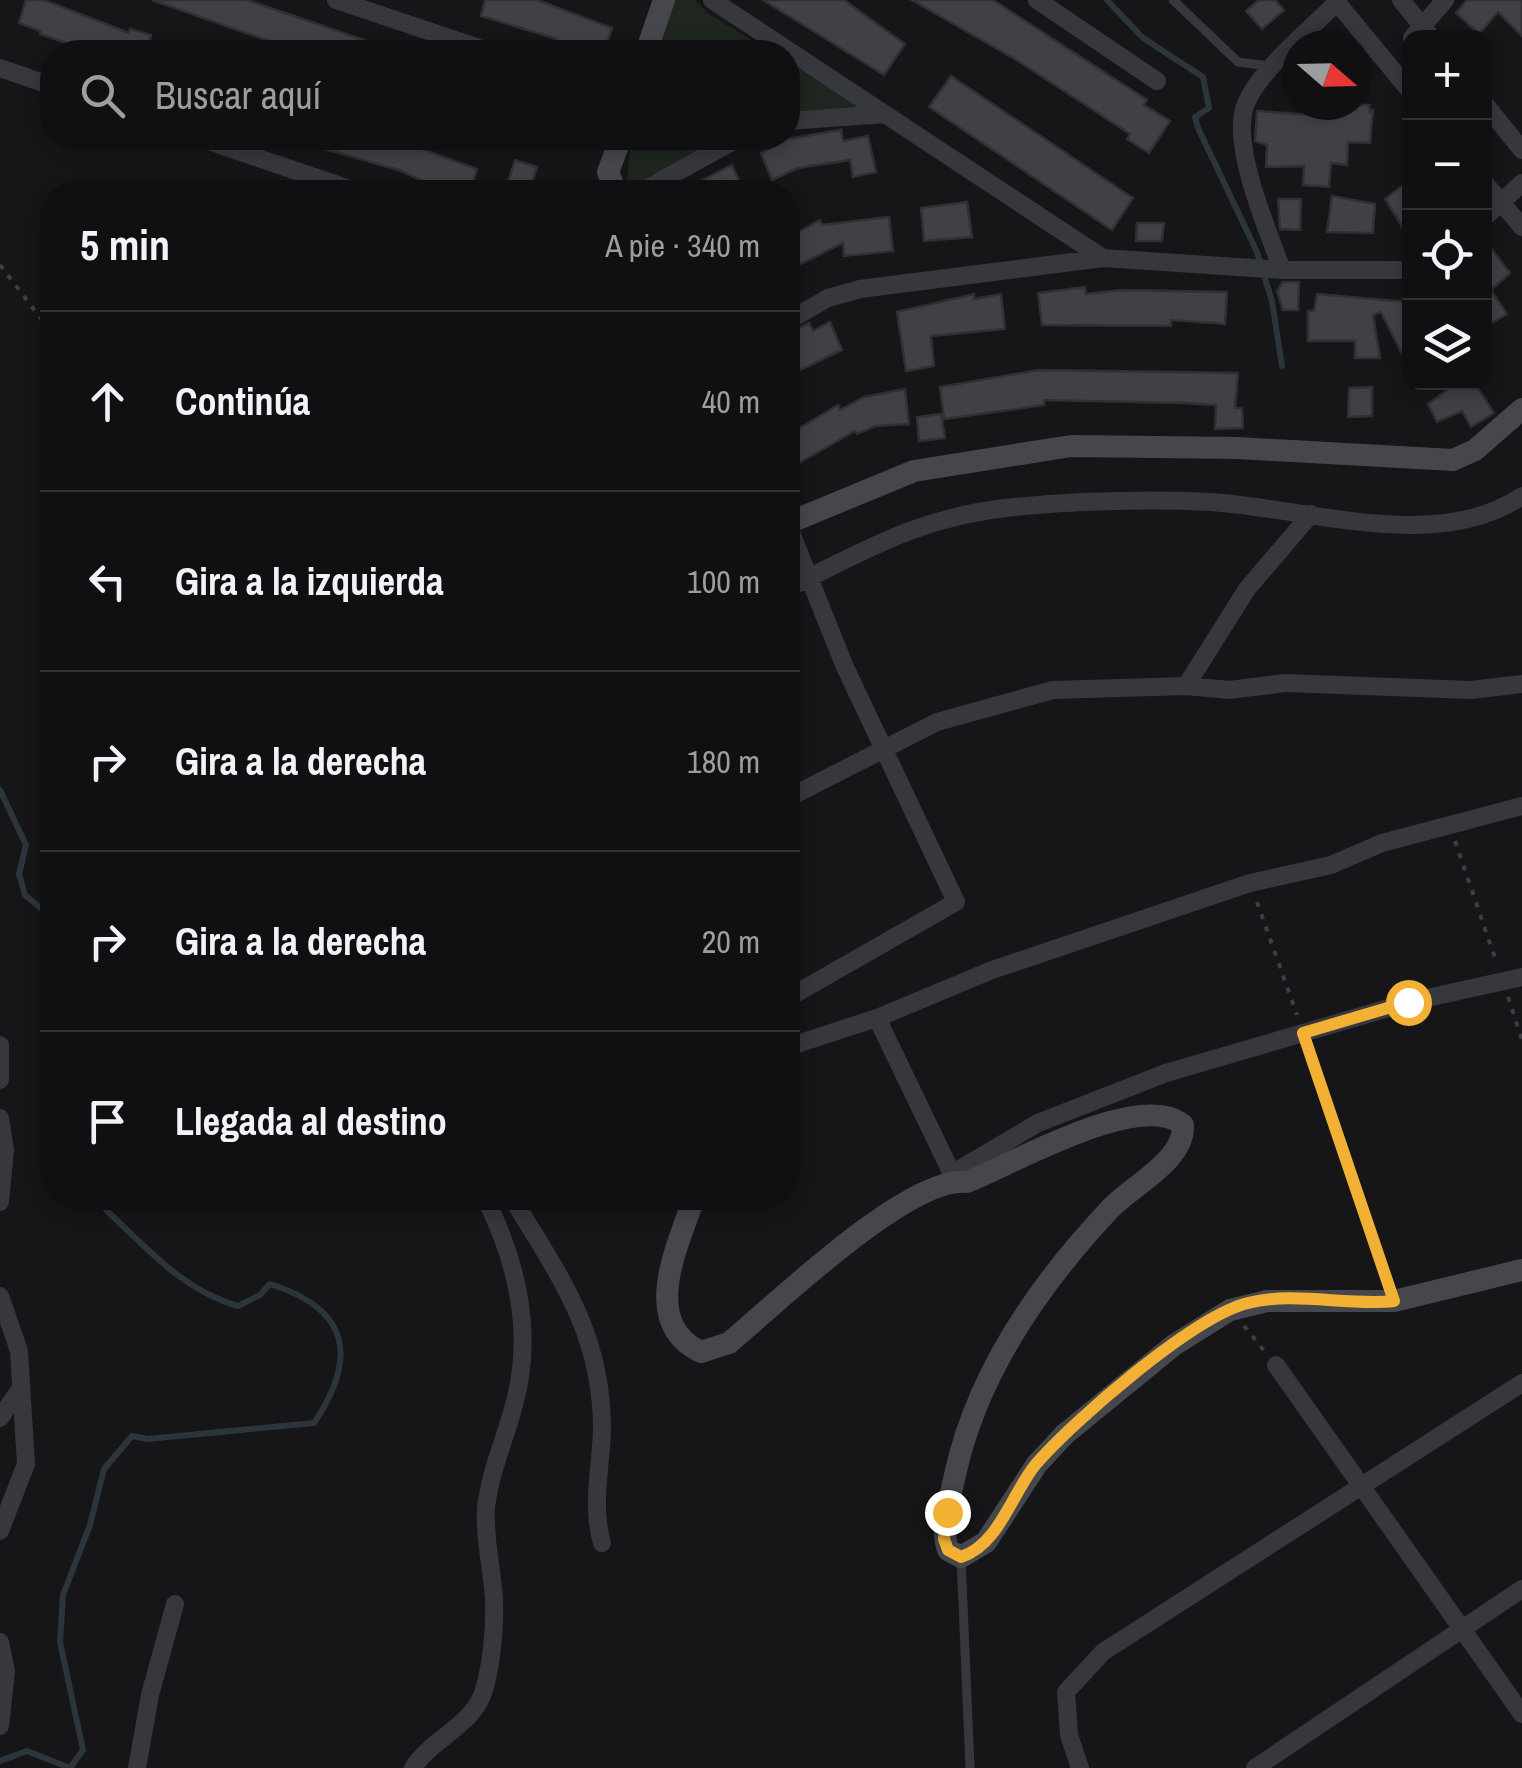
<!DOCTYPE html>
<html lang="es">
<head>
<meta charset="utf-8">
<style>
  :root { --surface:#101012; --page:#1e1e20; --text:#f1f3f6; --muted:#9c9d9f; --line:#303032 }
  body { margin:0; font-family:"Archivo Narrow",sans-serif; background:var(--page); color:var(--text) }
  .controls { position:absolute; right:30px; top:30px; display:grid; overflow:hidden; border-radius:20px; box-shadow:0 5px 15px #0003 }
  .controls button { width:90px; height:90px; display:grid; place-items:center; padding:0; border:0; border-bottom:2px solid var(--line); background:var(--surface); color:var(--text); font:50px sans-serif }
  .compass { position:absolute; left:1282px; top:30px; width:90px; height:90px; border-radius:50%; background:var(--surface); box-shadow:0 5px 15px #0003; rotate:110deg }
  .stop { position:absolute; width:30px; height:30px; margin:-22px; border:8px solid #f2b134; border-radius:50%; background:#fff }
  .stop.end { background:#f2b134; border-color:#fff; box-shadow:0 2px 10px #0008 }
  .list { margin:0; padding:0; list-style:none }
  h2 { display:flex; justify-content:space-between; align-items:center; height:130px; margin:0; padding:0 40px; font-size:42px }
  h2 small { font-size:32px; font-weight:400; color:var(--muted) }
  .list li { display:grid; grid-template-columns:65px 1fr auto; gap:30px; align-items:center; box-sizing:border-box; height:180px; padding:0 40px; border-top:2px solid var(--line) }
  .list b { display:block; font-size:38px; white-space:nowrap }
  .list em { font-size:32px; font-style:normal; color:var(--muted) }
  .icon { flex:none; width:55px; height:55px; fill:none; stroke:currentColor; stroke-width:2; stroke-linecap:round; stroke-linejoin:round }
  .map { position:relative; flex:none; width:1522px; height:1768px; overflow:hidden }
  .search { position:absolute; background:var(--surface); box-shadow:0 5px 15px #0003; left:40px; top:40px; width:760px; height:110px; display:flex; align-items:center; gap:25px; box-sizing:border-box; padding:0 35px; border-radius:40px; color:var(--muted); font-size:38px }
  .panel { position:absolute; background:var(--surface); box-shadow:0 5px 15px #0003; left:40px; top:180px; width:760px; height:1030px; border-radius:40px }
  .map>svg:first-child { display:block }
  .green { fill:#1e261f }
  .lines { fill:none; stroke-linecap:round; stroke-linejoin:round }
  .stream { stroke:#2c353c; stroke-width:6 }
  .building { fill:#404145; stroke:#303034; stroke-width:2.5 }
  .path { stroke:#3d3f44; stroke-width:4; stroke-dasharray:5 8; stroke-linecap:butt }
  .lane { stroke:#37383d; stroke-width:9 }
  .street { stroke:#37383d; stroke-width:18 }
  .secondary { stroke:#45474d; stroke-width:22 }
  .route { stroke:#f2b134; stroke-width:12 }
</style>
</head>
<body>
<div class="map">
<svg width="1522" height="1768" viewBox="0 0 1522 1768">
  <rect width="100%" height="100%" fill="#161618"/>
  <path class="green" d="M 675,0 L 695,0 L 709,14 L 771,52 L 655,52 Z
    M 788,62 L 863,109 L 788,112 Z
    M 631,138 L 722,138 L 634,184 L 627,179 Z"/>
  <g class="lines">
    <path class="stream" d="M 1107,0 L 1143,38 L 1203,77 L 1209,108 L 1195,117 L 1198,128 L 1257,252 L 1272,301 L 1282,366
      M 0,790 L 26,845 L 19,874 L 25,895 L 43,910 L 52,935
      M 0,1761 L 27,1751 L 70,1768 L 83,1750 L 60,1642 L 63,1595 L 90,1525 L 104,1469 L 132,1436 L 148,1439 L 314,1423 C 358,1357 350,1309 270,1284 L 260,1295 L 238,1306 C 183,1291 146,1247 106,1210 L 100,1198"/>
  </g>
  <path class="building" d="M 26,0 L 44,0 L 129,33 L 130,29 L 151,35 L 146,52 L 92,52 L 40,34 L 41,31 L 19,23 Z
    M 152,0 L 247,0 L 399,52 L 315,52 L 286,47 Z
    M 485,0 L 537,0 L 612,28 L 604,52 L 576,50 L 555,44 L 557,39 L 481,16 Z
    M 763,0 L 844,0 L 905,44 L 884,75 Z
    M 912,0 L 993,0 L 1147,100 L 1144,105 L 1170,121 L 1149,153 L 1127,139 L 1130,134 L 1018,61 Z
    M 1259,0 L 1275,0 L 1284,10 L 1262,29 L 1246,11 Z
    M 1467,0 L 1522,0 L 1522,36 L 1498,12 L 1479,34 L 1456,13 Z
    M 951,76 L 1133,198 L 1112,230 L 929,107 Z
    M 1326,105 L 1369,105 L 1370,112 L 1373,110 L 1370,143 L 1348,142 L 1347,165 L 1331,163 L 1329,187 L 1303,185 L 1304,166 L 1266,167 L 1267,145 L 1255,141 L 1257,111 L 1326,116 Z
    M 841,130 L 843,141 L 868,136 L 876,172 L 853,177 L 850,160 L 798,168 L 772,180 L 761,153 L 787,139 Z
    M 296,138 L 401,138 L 400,141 L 477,169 L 470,192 L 447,192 L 399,170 L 296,141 Z
    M 515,160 L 537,167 L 529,192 L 505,192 Z
    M 732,165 L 744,192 L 679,192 Z
    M 1410,180 L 1410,239 L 1385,199 Z
    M 1332,196 L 1375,204 L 1373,233 L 1327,232 Z
    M 1278,199 L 1301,199 L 1300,230 L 1280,229 Z
    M 967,202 L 972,237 L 924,241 L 921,208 Z
    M 889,217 L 893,251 L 844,256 L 843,243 L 788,270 L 788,238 L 820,220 L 822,225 Z
    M 1137,223 L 1164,223 L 1162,241 L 1136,241 Z
    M 1484,239 L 1510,273 L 1491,290 L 1507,314 L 1484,327 Z
    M 1283,282 L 1299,282 L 1298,310 L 1283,310 L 1277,291 Z
    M 1085,287 L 1086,294 L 1122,290 L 1227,292 L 1225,324 L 1171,320 L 1171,326 L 1042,325 L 1038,293 Z
    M 974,294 L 974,299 L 1001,294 L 1005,329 L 931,336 L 934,366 L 906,371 L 897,312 Z
    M 1317,294 L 1407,302 L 1403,356 L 1381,312 L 1373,315 L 1380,358 L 1355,358 L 1355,341 L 1308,341 L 1308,311 L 1314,311 Z
    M 830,322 L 842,350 L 788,376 L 788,333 L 809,323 L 813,331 Z
    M 1039,370 L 1238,373 L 1235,408 L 1242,408 L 1243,428 L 1215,429 L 1216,405 L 1182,403 L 1044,400 L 1044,405 L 944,419 L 940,387 Z
    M 1458,382 L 1474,382 L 1494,413 L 1471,427 L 1462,411 L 1437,422 L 1428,404 Z
    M 1372,387 L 1372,416 L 1348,417 L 1349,388 Z
    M 905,389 L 909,424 L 875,426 L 857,434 L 855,431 L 788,469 L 788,435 L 838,405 L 840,410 L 864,397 Z
    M 941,414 L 945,438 L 919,441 L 917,417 Z"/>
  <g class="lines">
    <path class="path" d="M 0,265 L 52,333
      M 1455,841 L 1497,964
      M 1257,902 L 1297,1015
      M 1508,997 L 1522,1040
      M 1308,1048 L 1387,1281
      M 1244,1326 L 1266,1353"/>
    <path class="lane" d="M 1173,0 L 1238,62 L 1269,66
      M 961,1557 L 970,1768"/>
    <path class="street" d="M 336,0 L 491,52
      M 712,0 L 1103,258
      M 1037,0 L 1157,81
      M 1335,0 L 1410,91
      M 1401,0 L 1432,38
      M 1412,38 L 1445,0
      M 0,68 L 52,86
      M 1484,103 L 1522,150
      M 788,121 L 885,114
      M 200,138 L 358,192
      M 1484,182 L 1522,227
      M 640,192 L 739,138
      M 1484,218 L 1522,183
      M 1282,270 C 1268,230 1231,147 1245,106 C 1257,72 1311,29 1337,2
      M 788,321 L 828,298 L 860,289 L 1103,258 L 1282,270 L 1410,270
      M 788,525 L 845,667 L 956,902 L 788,998
      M 788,588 C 868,549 921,516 1014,507 C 1078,501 1146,499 1211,502 C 1307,508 1437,554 1522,496
      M 1186,686 L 1247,589 L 1311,514
      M 788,798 L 937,722 L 1053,690 L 1186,686 L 1230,690 L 1285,683 L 1471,690 L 1522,684
      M 877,1018 L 955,1180
      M 0,1045 L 0,1080
      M 788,1047 L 877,1018 L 992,970 L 1250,883 L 1331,865 L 1382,843 L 1522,806
      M 0,1118 L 5,1150 L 0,1202
      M 955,1180 L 960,1169 L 1038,1123 L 1166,1073 L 1409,1002 L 1522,977
      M 512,1198 C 559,1275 602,1333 602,1429 C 601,1468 591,1505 602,1543
      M 0,1296 L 19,1351 L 26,1464 L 0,1531
      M 1276,1365 L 1522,1714
      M 0,1418 L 20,1389
      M 0,1642 L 6,1671 L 0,1726
      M 137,1768 L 150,1695 L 175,1604
      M 413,1768 C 432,1738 474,1725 484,1690 C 492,1663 495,1627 494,1599 C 492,1567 484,1540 486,1508 C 490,1471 505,1440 514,1405 C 534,1334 517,1261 485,1198
      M 1080,1768 L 1069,1735 L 1066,1692 L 1103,1652 L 1522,1383
      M 1255,1768 L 1522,1589"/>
    <path class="secondary" d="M 646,52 L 664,0
      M 616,192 L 608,172 L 621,138
      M 788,523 L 914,471 L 1071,446 L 1238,448 L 1453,460 L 1475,450 L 1522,409
      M 694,1198 C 678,1246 639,1322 701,1352 L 729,1343 C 776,1304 909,1175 967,1182 C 1013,1164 1141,1089 1183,1125 C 1185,1160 1133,1185 1111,1208 C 1040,1283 977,1373 955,1475 C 950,1499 940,1527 948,1550 L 961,1557 L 986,1542 L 1037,1464 L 1065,1434 L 1174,1345 L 1230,1310 L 1267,1301 L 1394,1301 L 1522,1270"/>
  </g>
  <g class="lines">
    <path class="route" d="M 947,1512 L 944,1539 L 948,1550 L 961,1557 C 999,1545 1012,1493 1036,1464 C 1073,1421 1194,1316 1248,1303 C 1294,1291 1347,1306 1394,1301 L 1303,1033 L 1408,1002"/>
  </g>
</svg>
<div class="controls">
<button>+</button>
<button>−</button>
<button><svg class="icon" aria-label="locate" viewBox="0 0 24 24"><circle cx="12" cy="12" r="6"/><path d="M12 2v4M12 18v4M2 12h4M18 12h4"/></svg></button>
<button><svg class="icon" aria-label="layers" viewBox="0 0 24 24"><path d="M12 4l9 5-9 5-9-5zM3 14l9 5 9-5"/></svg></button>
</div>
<svg class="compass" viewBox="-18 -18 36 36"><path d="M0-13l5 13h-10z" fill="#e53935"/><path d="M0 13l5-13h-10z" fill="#9c9d9f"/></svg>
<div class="stop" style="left:1408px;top:1002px"></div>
<div class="stop end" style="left:947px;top:1512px"></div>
<div class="search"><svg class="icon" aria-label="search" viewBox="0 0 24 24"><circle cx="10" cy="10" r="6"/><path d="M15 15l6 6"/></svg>Buscar aquí</div>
<section class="panel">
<h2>5 min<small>A pie · 340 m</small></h2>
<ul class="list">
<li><svg class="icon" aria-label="ahead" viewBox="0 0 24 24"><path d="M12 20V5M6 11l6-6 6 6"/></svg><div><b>Continúa</b></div><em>40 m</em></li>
<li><svg class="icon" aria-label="left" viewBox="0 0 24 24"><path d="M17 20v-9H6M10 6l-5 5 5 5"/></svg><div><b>Gira a la izquierda</b></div><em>100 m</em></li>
<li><svg class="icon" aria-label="right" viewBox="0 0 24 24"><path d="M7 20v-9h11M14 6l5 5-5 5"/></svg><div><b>Gira a la derecha</b></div><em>180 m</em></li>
<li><svg class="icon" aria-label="right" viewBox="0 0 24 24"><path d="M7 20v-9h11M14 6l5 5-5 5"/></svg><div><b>Gira a la derecha</b></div><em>20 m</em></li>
<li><svg class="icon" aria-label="arrive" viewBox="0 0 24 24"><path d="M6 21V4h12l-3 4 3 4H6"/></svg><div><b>Llegada al destino</b></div></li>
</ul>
</section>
</div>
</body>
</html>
